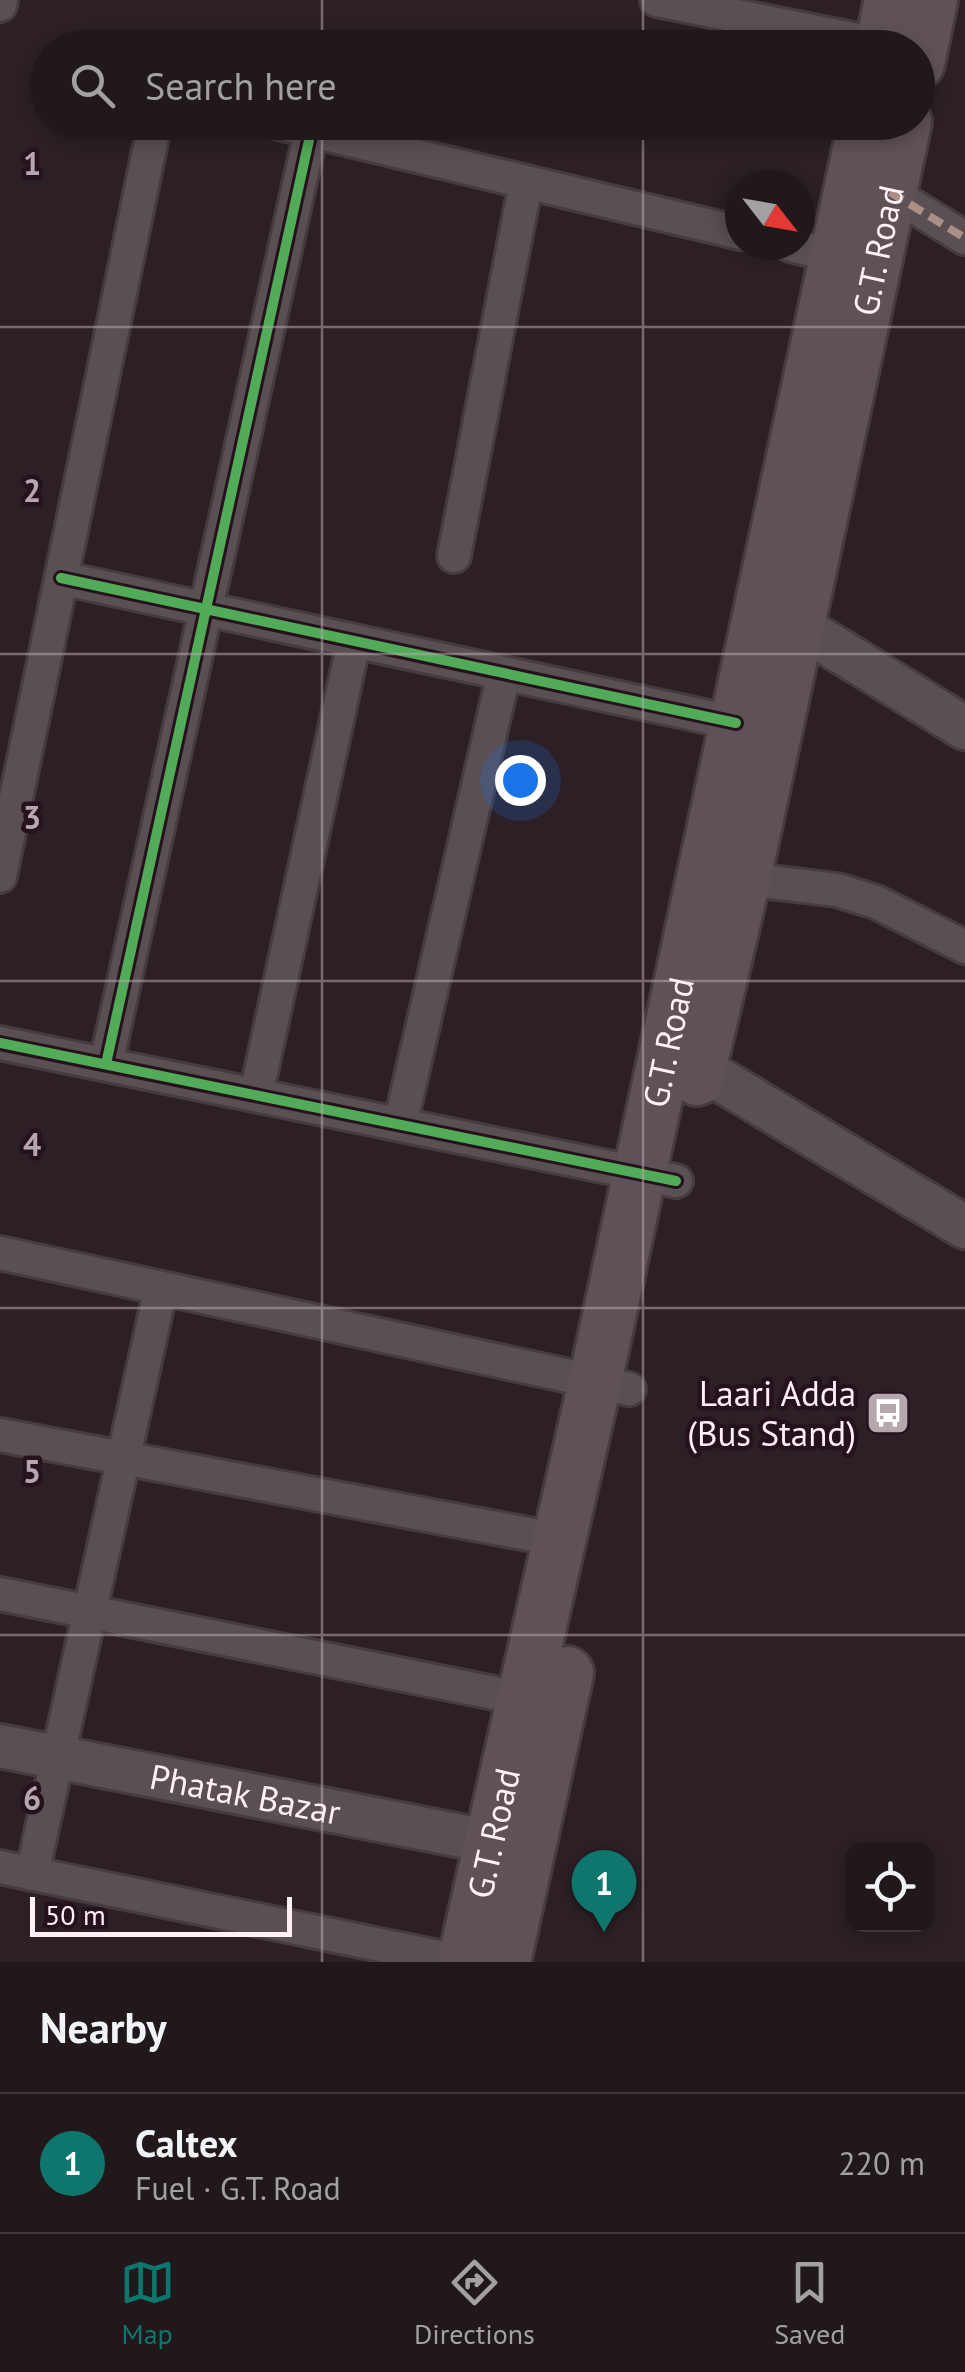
<!DOCTYPE html>
<html lang="en">
<head>
<meta charset="utf-8">
<style>
  :root { --surface:#21181c; --page:#292125; --text:#f1f3f6; --muted:#a2a0a3; --line:#3e373b; --accent:#0f766e }
  body { margin:0; font-family:"PT Sans",sans-serif; background:var(--page); color:var(--text) }
  .controls { position:absolute; right:30px; bottom:30px; display:grid; overflow:hidden; border-radius:20px; box-shadow:0 5px 15px #0003 }
  .controls button { width:90px; height:90px; display:grid; place-items:center; padding:0; border:0; border-bottom:2px solid var(--line); background:var(--surface); color:var(--text); font:50px sans-serif }
  .compass { position:absolute; left:725px; top:170px; width:90px; height:90px; border-radius:50%; background:var(--surface); box-shadow:0 5px 15px #0003; rotate:121deg }
  .scale { position:absolute; left:30px; bottom:25px; width:262px; box-sizing:border-box; padding-left:10px; border:5px solid #ffeff6; border-top:0; font-size:28px; line-height:35px; white-space:nowrap; color:#ffeff6; -webkit-text-stroke:8px #26121c; paint-order:stroke }
  .you { position:absolute; left:520px; top:780px; width:35px; height:35px; margin:-25px; border:8px solid #fff; border-radius:50%; background:#1a73e8; box-shadow:0 0 0 15px #1a73e833 }
  .badge { display:grid; place-items:center; width:65px; height:65px; border-radius:50%; background:var(--accent); color:#fff; font-size:32px; font-weight:700 }
  .pin { position:absolute; translate:-50% -82px; filter:drop-shadow(0 2px 5px #0008) }
  .pin::after { content:''; position:absolute; top:52px; width:35px; height:30px; background:inherit; clip-path:polygon(0 0,100% 0,50% 100%) }
  .list { margin:0; padding:0; list-style:none }
  h2 { display:flex; justify-content:space-between; align-items:center; height:130px; margin:0; padding:0 40px; font-size:42px }
  h2 small { font-size:32px; font-weight:400; color:var(--muted) }
  .list li { display:grid; grid-template-columns:65px 1fr auto; gap:30px; align-items:center; box-sizing:border-box; height:140px; padding:0 40px; border-top:2px solid var(--line) }
  .list b { display:block; font-size:38px; white-space:nowrap }
  .list p { margin:0; font-size:32px; white-space:nowrap; color:var(--muted) }
  .list em { font-size:32px; font-style:normal; color:var(--muted) }
  .icon { flex:none; width:55px; height:55px; fill:none; stroke:currentColor; stroke-width:2; stroke-linecap:round; stroke-linejoin:round }
  .map { position:relative; flex:none; width:965px; height:1962px; overflow:hidden }
  .search { position:absolute; background:var(--surface); box-shadow:0 5px 15px #0003; left:30px; right:30px; top:30px; height:110px; display:flex; align-items:center; gap:25px; box-sizing:border-box; padding:0 35px; border-radius:55px; color:var(--muted); font-size:38px }
  .sheet { height:270px; background:var(--surface) }
  nav { display:flex; justify-content:space-around; align-items:center; box-sizing:border-box; height:140px; border-top:2px solid var(--line); background:var(--surface); font-size:28px; color:var(--muted) }
  nav a { display:grid; justify-items:center; gap:5px }
  nav .on { color:var(--accent) }
  .map>svg:first-child { display:block }
  .lines { fill:none; stroke-linecap:round; stroke-linejoin:round }
  .minor-casing { stroke:#463b41; stroke-width:38 }
  .tertiary-casing { stroke:#463b41; stroke-width:48 }
  .primary-casing { stroke:#463b41; stroke-width:58 }
  .minor { stroke:#5a5054; stroke-width:32 }
  .tertiary { stroke:#5a5054; stroke-width:42 }
  .primary { stroke:#5f5158; stroke-width:52 }
  .quiet { stroke:#ac8f84; stroke-width:8; stroke-dasharray:15 8; stroke-linecap:butt }
  .cycleway-casing { stroke:#26121c; stroke-width:16 }
  .cycleway { stroke:#51ab58; stroke-width:10 }
  .grid { fill:none; stroke:#b5a7ad; stroke-width:2.5; stroke-opacity:0.55 }
  .labels { text-anchor:middle; dominant-baseline:central; stroke-width:9; stroke-linejoin:round; paint-order:stroke }
  .street-label { font-size:35px; fill:#ffeff6; stroke:#26121c }
  .poi-label { font-size:35px; fill:#ffeff6; stroke:#26121c; text-anchor:end }
  .grid-label { font-size:32px; text-anchor:middle; font-weight:bold; fill:#b5a7ad; stroke:#26121c; stroke-width:9; stroke-linejoin:round; paint-order:stroke }
</style>
</head>
<body>
<div class="map">
<svg width="965" height="1962" viewBox="0 0 965 1962">
  <rect width="100%" height="100%" fill="#2c2026"/>
  <g class="lines">
    <defs>
      <path id="minor" d="M 657,0 L 882,45
        M 0,5 L 1,0
        M 275,122 L 740,233
        M 890,192 L 965,238
        M 790,245 L 837,256
        M 454,556 L 526,182
        M 61,578 L 736,723
        M 0,876 L 155,122
        M 744,879 L 837,890 L 876,902 L 965,947
        M 0,1043 L 676,1181
        M 106,1064 L 311,131
        M 256,1095 L 354,641
        M 400,1125 L 504,673
        M 0,1253 L 629,1389
        M 0,1435 L 560,1540
        M 0,1594 L 524,1699
        M 0,1867 L 463,1962
        M 32,1874 L 161,1288"/>
      <g id="tertiary">
        <path d="M 796,624 L 965,728"/>
        <path d="M 699,1067 L 965,1227"/>
        <path id="s1" d="M 0,1746 L 492,1842"/>
      </g>
      <g id="primary">
        <path d="M 881,48 L 891,0"/>
        <path d="M 918,63 L 931,0"/>
        <path id="s2" d="M 697,1079 L 744,879 L 905,122"/>
        <path id="s3" d="M 464,1962 L 595,1382 L 865,122"/>
        <path d="M 504,1962 L 567,1673"/>
      </g>
    </defs>
    <use href="#minor" class="minor-casing"/>
    <use href="#tertiary" class="tertiary-casing"/>
    <use href="#primary" class="primary-casing"/>
    <use href="#minor" class="minor"/>
    <use href="#tertiary" class="tertiary"/>
    <use href="#primary" class="primary"/>
    <path class="quiet" d="M 890,192 L 965,238"/>
    <defs>
      <path id="cycleway" d="M 61,578 L 736,723
        M 0,1043 L 676,1181
        M 106,1064 L 311,131"/>
    </defs>
    <use href="#cycleway" class="cycleway-casing"/>
    <use href="#cycleway" class="cycleway"/>
  </g>
  <path class="grid" d="M 322,0 L 322,48M 643,0 L 643,48M 322,122 L 322,1962M 643,122 L 643,1962M 0,327 L 965,327M 0,654 L 965,654M 0,981 L 965,981M 0,1308 L 965,1308M 0,1635 L 965,1635"/>
  <defs>
    <symbol id="bus-square" viewBox="-11 -11 22 22"><rect x="-9" y="-9" width="18" height="18" rx="4" fill="#b5a7ad" stroke="#26121c"/><path d="M-5-6H5V4H4V6H2V4H-2V6H-4V4H-5ZM-3.5-4V0h7V-4ZM-3.5 1.2v1.5H-2V1.2ZM2 1.2v1.5H3.5V1.2Z" fill="#fff"/></symbol>
  </defs>
  <g fill-rule="evenodd">
    <use href="#bus-square" x="863" y="1388" width="50" height="50"/>
  </g>
  <g class="labels">
    <g class="street-label">
      <text stroke="none"><textPath href="#s2" startOffset="848">G.T. Road</textPath></text>
      <text stroke="none"><textPath href="#s3" startOffset="942">G.T. Road</textPath></text>
      <text stroke="none"><textPath href="#s1" startOffset="250">Phatak Bazar</textPath></text>
      <text stroke="none"><textPath href="#s3" startOffset="132">G.T. Road</textPath></text>
    </g>
    <g class="poi-label">
      <text x="856" y="1393">Laari Adda<tspan x="856" dy="40">(Bus Stand)</tspan></text>
    </g>
  </g>
  <g class="grid-label">
    <text x="32" y="175">1</text>
    <text x="32" y="502">2</text>
    <text x="32" y="829">3</text>
    <text x="32" y="1156">4</text>
    <text x="32" y="1483">5</text>
    <text x="32" y="1810">6</text>
  </g>
</svg>
<div class="controls">
<button><svg class="icon" aria-label="locate" viewBox="0 0 24 24"><circle cx="12" cy="12" r="6"/><path d="M12 2v4M12 18v4M2 12h4M18 12h4"/></svg></button>
</div>
<svg class="compass" viewBox="-18 -18 36 36"><path d="M0-13l5 13h-10z" fill="#e53935"/><path d="M0 13l5-13h-10z" fill="#a2a0a3"/></svg>
<div class="scale">50 m</div>
<div class="you"></div>
<div class="pin badge" style="left:604px;top:1932px">1</div>
<div class="search"><svg class="icon" aria-label="search" viewBox="0 0 24 24"><circle cx="10" cy="10" r="6"/><path d="M15 15l6 6"/></svg>Search here</div>
</div>
<section class="sheet">
<h2>Nearby<small></small></h2>
<ul class="list">
<li><span class="badge">1</span><div><b>Caltex</b><p>Fuel · G.T. Road</p></div><em>220 m</em></li>
</ul>
</section>
<nav>
<a class="on"><svg class="icon" aria-label="map" viewBox="0 0 24 24"><path d="M3 6l6-2 6 2 6-2v14l-6 2-6-2-6 2zM9 4v14M15 6v14"/></svg>Map</a>
<a><svg class="icon" aria-label="directions" viewBox="0 0 24 24"><path d="M12 3l9 9-9 9-9-9zM9 14v-3h6M13 9l2 2-2 2"/></svg>Directions</a>
<a><svg class="icon" aria-label="saved" viewBox="0 0 24 24"><path d="M7 4h10v16l-5-4-5 4z"/></svg>Saved</a>
</nav>
</body>
</html>
